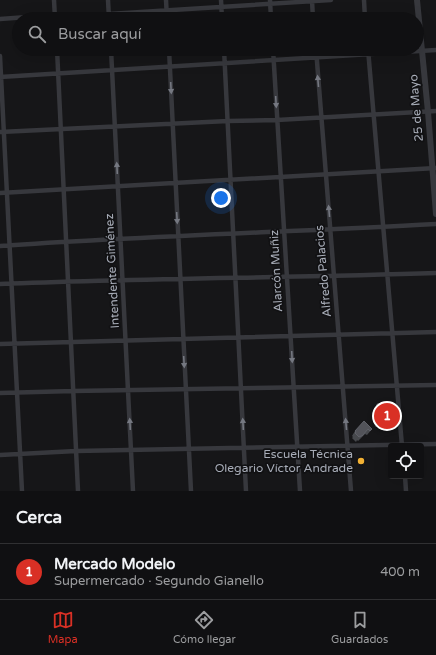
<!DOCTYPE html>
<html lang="es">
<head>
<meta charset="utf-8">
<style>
  :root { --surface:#101012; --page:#19191b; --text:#f1f3f6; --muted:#9c9d9f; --line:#303032; --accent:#d93025 }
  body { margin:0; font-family:"Varela Round",sans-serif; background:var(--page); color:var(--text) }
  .controls { position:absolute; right:12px; bottom:12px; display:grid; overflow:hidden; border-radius:4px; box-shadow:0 4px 16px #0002 }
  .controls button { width:36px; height:36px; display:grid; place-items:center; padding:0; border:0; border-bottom:1px solid var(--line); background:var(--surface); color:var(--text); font:20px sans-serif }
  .you { position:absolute; left:221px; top:198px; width:14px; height:14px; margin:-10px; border:3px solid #fff; border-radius:50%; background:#1a73e8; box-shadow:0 0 0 6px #1a73e833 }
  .badge { display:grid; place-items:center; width:26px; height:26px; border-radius:50%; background:var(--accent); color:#fff; font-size:13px; font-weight:700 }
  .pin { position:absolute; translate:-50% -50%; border:2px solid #fff; box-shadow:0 1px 4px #0006 }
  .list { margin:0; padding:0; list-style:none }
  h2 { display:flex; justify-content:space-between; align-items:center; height:52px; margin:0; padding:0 16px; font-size:17px }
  h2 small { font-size:13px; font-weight:400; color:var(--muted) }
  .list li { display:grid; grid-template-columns:26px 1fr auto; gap:12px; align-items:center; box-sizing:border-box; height:56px; padding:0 16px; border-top:1px solid var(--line) }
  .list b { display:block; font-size:15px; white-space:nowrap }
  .list p { margin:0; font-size:13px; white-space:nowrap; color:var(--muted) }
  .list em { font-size:13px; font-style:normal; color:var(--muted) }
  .icon { flex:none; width:22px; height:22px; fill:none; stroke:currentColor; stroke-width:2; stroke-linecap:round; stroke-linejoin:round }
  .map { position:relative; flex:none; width:436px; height:491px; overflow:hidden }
  .search { position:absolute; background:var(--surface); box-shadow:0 4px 16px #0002; left:12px; right:12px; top:12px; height:44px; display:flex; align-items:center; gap:10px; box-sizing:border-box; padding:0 14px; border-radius:22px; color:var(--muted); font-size:15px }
  .sheet { height:108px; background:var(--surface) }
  nav { display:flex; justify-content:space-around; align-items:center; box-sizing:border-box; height:56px; border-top:1px solid var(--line); background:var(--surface); font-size:11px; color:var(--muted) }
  nav a { display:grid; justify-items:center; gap:2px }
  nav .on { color:var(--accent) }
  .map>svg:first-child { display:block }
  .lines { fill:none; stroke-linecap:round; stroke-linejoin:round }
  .minor { stroke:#37383d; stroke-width:4.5 }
  .tertiary { stroke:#37383d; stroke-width:6 }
  .wall { fill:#47494d }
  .shaded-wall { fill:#2f3033 }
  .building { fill:#525359; stroke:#5f6168 }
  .oneway { fill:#757881 }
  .poi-dot { fill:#f2b134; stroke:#111113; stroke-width:1.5 }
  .labels { text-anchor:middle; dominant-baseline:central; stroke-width:3.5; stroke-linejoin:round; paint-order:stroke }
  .street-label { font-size:12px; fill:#a8adb8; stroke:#111113 }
  .poi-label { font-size:12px; fill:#a8adb8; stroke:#111113; text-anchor:end }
</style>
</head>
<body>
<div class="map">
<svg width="436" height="491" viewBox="0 0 436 491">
  <rect width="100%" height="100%" fill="#161618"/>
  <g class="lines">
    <path class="minor" d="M 54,0 L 55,19
      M 108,0 L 109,19
      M 166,0 L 167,19
      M 221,0 L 222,19
      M 270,0 L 271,19
      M 312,0 L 313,19
      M 364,0 L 365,19
      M 0,19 L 55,15 L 109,14 L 331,0
      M 57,49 L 78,491
      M 111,49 L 133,491
      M 169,49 L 191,491
      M 224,49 L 246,491
      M 273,49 L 300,491
      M 316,49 L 351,491
      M 368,49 L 402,446
      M 0,56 L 22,491
      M 0,77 L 436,50
      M 0,132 L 228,121 L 277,120 L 436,111
      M 0,193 L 436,168
      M 0,246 C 145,236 291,232 436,224
      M 0,284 C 145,278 291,278 436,273
      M 0,344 C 145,339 291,337 436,332
      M 0,393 L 73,391 L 436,385
      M 0,455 L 76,451 L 436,444
      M 405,476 L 406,491"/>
    <path class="tertiary" d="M 417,0 L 428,112 L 436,214"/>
  </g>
  <path class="wall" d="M 377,404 L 391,425 L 375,427 L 374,409 Z
    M 372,429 L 367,435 L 365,434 L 358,441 L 357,440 L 356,442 L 352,438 L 353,437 L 352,436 L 355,431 Z"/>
  <path class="shaded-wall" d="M 394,421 L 391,425 L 375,427 L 379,422 Z"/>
  <path class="building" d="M 392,403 L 394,421 L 379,422 L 377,404 Z
    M 364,421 L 372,429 L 370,431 L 368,429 L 362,436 L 361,436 L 359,437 L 355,433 L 356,432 L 355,431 Z"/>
  <defs><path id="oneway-solid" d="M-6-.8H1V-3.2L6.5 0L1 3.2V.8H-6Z"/></defs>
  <g class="oneway">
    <use href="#oneway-solid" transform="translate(318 81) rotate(-95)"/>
    <use href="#oneway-solid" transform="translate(171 88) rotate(87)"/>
    <use href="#oneway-solid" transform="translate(276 102) rotate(87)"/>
    <use href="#oneway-solid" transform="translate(117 168) rotate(-93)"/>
    <use href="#oneway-solid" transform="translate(329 211) rotate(-95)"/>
    <use href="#oneway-solid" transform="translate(177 218) rotate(87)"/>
    <use href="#oneway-solid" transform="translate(292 357) rotate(87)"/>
    <use href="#oneway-solid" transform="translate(184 362) rotate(87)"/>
    <use href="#oneway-solid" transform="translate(130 424) rotate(-93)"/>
    <use href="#oneway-solid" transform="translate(243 424) rotate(-93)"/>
    <use href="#oneway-solid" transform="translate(346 424) rotate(-95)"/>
  </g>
  <circle class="poi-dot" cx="361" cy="461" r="4"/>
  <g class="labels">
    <g class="street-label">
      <text transform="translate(416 108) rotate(-95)">25 de Mayo</text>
      <text transform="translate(112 271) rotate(-93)">Intendente Giménez</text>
      <text transform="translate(276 271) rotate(-93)">Alarcón Muñiz</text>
      <text transform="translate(323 271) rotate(-95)">Alfredo Palacios</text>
    </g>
    <g class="poi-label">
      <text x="353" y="454">Escuela Técnica<tspan x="353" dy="14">Olegario Víctor Andrade</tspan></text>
    </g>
  </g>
</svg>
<div class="controls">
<button><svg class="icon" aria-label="locate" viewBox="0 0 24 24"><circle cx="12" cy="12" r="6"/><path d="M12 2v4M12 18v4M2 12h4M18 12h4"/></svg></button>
</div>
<div class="you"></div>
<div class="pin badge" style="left:387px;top:416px">1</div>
<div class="search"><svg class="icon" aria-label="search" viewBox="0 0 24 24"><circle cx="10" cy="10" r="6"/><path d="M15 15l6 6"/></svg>Buscar aquí</div>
</div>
<section class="sheet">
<h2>Cerca<small></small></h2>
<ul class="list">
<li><span class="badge">1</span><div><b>Mercado Modelo</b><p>Supermercado · Segundo Gianello</p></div><em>400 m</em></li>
</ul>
</section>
<nav>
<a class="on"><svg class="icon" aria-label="map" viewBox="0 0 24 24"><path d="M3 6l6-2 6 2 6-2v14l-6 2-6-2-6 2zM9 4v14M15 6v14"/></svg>Mapa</a>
<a><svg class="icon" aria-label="directions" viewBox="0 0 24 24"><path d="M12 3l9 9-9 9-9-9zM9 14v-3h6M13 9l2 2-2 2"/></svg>Cómo llegar</a>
<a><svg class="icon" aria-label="saved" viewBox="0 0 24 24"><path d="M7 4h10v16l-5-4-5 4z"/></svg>Guardados</a>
</nav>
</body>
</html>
